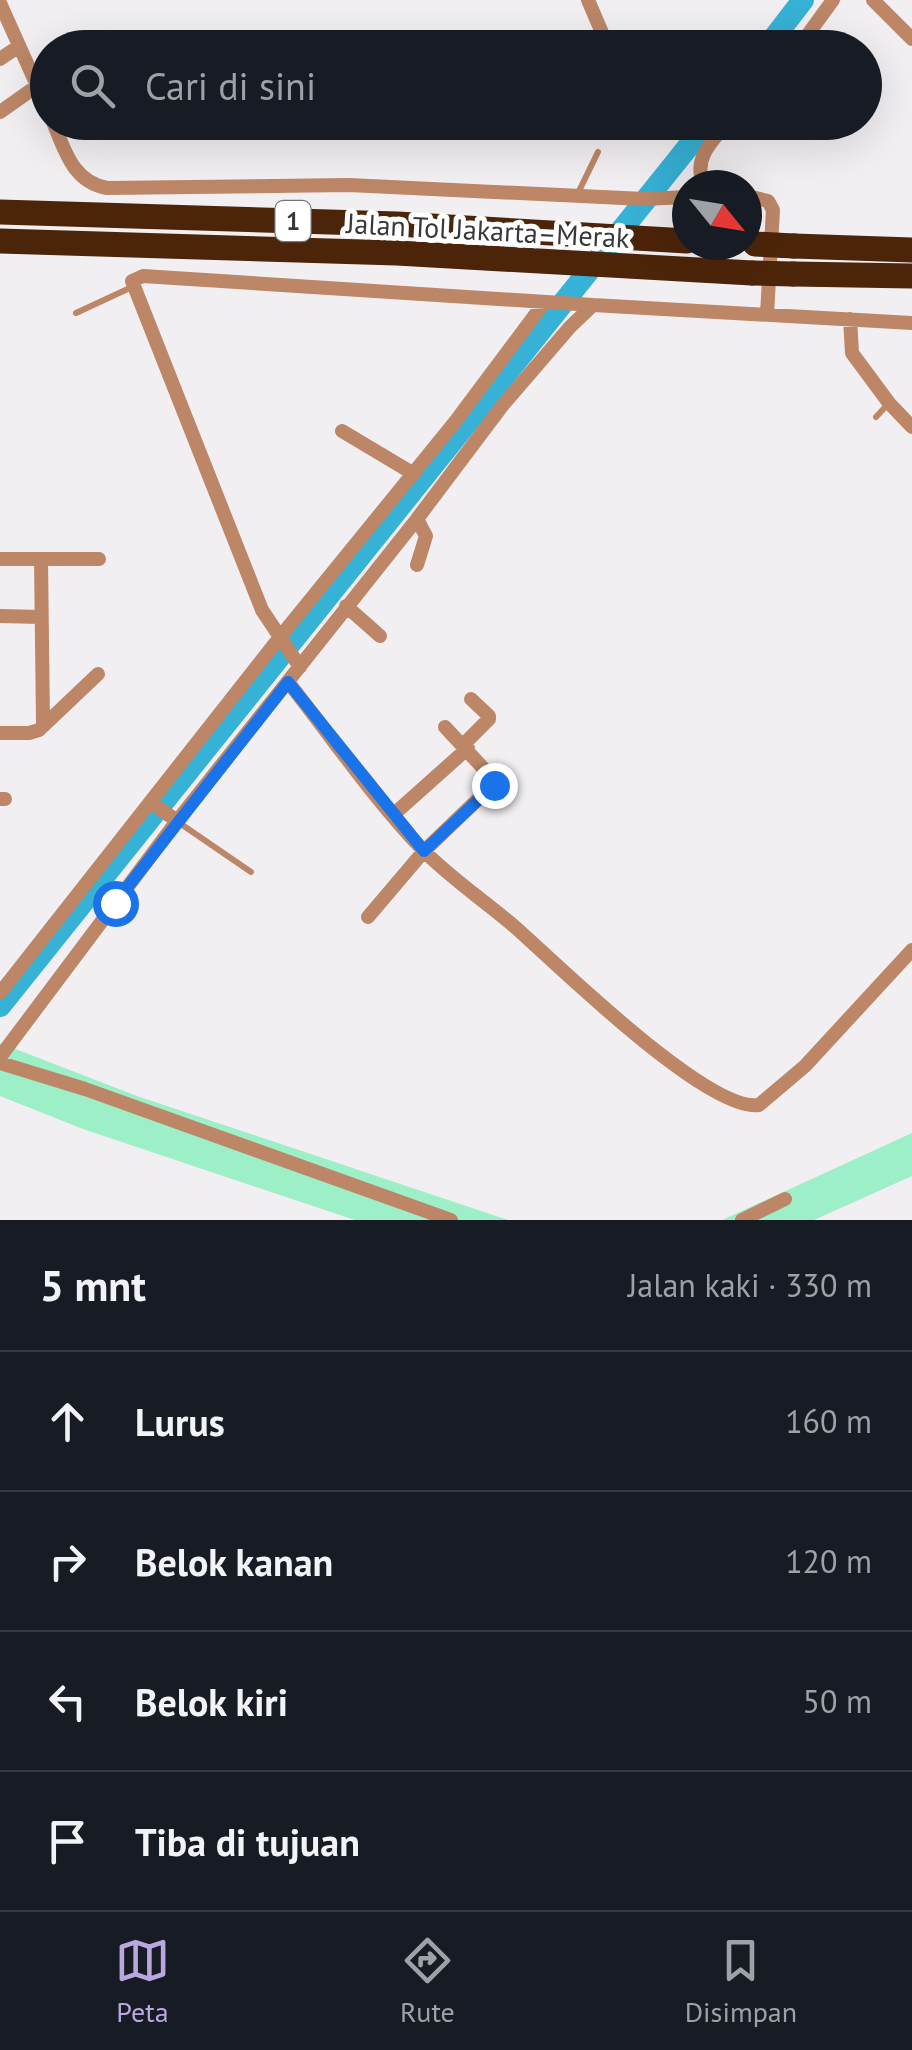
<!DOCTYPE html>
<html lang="id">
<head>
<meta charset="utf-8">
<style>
  :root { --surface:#171b24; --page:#242831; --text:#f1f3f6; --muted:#9ea1a6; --line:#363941; --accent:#bba7df }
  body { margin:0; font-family:"PT Sans",sans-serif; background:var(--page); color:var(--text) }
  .compass { position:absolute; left:672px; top:170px; width:90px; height:90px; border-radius:50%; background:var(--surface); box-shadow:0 10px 40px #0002; rotate:120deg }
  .stop { position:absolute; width:30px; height:30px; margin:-22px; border:8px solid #1a73e8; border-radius:50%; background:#fff }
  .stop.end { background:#1a73e8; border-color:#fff; box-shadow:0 2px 10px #0008 }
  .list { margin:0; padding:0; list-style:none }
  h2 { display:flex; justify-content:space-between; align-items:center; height:130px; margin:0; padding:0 40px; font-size:42px }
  h2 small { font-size:32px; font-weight:400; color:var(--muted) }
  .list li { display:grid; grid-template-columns:65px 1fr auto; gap:30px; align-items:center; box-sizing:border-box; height:140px; padding:0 40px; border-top:2px solid var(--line) }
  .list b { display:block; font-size:38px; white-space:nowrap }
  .list em { font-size:32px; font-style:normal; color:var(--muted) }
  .icon { flex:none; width:55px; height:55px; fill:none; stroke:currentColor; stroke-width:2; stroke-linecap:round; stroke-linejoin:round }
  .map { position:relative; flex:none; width:912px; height:1220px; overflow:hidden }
  .search { position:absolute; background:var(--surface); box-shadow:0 10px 40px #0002; left:30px; right:30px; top:30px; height:110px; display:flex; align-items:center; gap:25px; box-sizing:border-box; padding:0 35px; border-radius:55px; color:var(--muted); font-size:38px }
  .sheet { height:690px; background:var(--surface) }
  nav { display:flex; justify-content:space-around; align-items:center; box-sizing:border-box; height:140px; border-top:2px solid var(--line); background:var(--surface); font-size:28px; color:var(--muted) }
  nav a { display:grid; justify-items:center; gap:5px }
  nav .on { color:var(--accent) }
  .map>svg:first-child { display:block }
  .green { fill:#9cefc7 }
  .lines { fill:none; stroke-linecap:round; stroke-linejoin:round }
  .river { stroke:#36b2d6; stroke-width:22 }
  .lane { stroke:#bc8667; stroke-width:6 }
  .street { stroke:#bc8667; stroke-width:14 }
  .highway { stroke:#4c2409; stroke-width:25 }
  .highway-bridge { stroke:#4c2409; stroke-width:25 }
  .route { stroke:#1a73e8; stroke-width:12 }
  .labels { text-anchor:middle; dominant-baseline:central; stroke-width:10; stroke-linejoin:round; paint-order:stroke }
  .shield { fill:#fff; stroke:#747474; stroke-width:2.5 }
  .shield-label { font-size:25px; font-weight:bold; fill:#393839 }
  .street-label { font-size:28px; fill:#393839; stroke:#fff }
</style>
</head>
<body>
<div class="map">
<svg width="912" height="1220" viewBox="0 0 912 1220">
  <rect width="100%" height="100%" fill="#f2eff3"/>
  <path class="green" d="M 0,1043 L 137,1096 L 508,1220 L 355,1220 L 83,1129 L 0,1096 Z
    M 912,1133 L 912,1176 L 814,1220 L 722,1220 Z"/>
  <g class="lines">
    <path class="river" d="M 766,48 L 803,0
      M 0,1006 L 708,122"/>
    <path class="lane" d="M 578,193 L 598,152
      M 76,313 L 132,287
      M 876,417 L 888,404
      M 178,822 L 251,872"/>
    <path class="street" d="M 588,0 L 606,42
      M 873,0 L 912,39
      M 0,3 L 48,110
      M 798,48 L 833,0
      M 0,59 L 18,47
      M 0,112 L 37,86
      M 53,122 C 65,151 73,182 107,188 L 349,185 L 644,199 L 687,197
      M 704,185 C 692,159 712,141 728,122
      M 747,196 L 768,201 L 773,210 L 767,314
      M 850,319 L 852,353 L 889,403 L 912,427
      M 342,431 L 414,474
      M 417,519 L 426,536 L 417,565
      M 0,559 L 99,559
      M 41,559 L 43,723
      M 346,606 L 380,636
      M 0,616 L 41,617
      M 300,667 L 262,610 L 132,281 L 143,276 L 593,305
      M 288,682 C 332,737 373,798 422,849 C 450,878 485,901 515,927 C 557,964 708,1113 759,1105 L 805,1066 L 912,950
      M 0,733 L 29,733 L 39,730 L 98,674
      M 464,744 L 489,719 L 489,716 L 471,699
      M 0,799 L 5,799
      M 152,803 L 177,821
      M 393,815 L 468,748
      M 368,917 L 424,851 L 496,782 L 445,727
      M 0,993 L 280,637 L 455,422 L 544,303
      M 0,1057 L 177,821 L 417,519 L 502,406 L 570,327 L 593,305 L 912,323
      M 0,1063 L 85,1089 L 451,1220
      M 742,1220 L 785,1199"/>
    <path class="highway" d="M 0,212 L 397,224 L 687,241
      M 0,241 L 397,253 L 752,273
      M 794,246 L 912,250
      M 793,274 L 912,276"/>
    <path class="highway-bridge" d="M 755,244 L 794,246
      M 752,273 L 793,274"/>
  </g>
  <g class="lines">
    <path class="route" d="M 115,903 L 288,682 L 424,851 L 494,785"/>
  </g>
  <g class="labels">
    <rect class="shield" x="275.5" y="201" width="35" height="40" rx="8"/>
    <g class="shield-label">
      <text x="293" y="221">1</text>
    </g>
    <g class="street-label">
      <text transform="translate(488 230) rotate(3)">Jalan Tol Jakarta–Merak</text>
    </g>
  </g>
</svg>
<svg class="compass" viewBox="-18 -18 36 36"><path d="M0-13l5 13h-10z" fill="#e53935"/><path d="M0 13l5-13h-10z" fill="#9ea1a6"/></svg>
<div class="stop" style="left:115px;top:903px"></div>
<div class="stop end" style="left:494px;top:785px"></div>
<div class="search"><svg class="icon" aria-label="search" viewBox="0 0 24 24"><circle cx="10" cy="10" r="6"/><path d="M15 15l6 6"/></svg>Cari di sini</div>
</div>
<section class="sheet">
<h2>5 mnt<small>Jalan kaki · 330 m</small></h2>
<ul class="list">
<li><svg class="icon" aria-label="ahead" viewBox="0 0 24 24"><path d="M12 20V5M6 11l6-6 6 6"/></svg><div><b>Lurus</b></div><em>160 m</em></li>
<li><svg class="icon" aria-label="right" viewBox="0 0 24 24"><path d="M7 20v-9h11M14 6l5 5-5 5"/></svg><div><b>Belok kanan</b></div><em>120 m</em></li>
<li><svg class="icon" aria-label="left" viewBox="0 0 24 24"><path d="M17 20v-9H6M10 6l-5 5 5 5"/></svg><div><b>Belok kiri</b></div><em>50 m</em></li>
<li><svg class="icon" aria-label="arrive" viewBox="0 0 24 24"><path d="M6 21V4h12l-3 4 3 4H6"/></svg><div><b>Tiba di tujuan</b></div></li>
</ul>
</section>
<nav>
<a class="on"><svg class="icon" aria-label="map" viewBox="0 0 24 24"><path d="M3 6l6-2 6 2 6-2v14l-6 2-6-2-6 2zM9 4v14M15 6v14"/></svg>Peta</a>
<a><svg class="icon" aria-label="directions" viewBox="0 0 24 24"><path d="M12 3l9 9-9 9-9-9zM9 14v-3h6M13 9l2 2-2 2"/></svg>Rute</a>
<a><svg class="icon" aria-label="saved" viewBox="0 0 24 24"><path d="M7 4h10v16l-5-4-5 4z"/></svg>Disimpan</a>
</nav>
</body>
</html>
